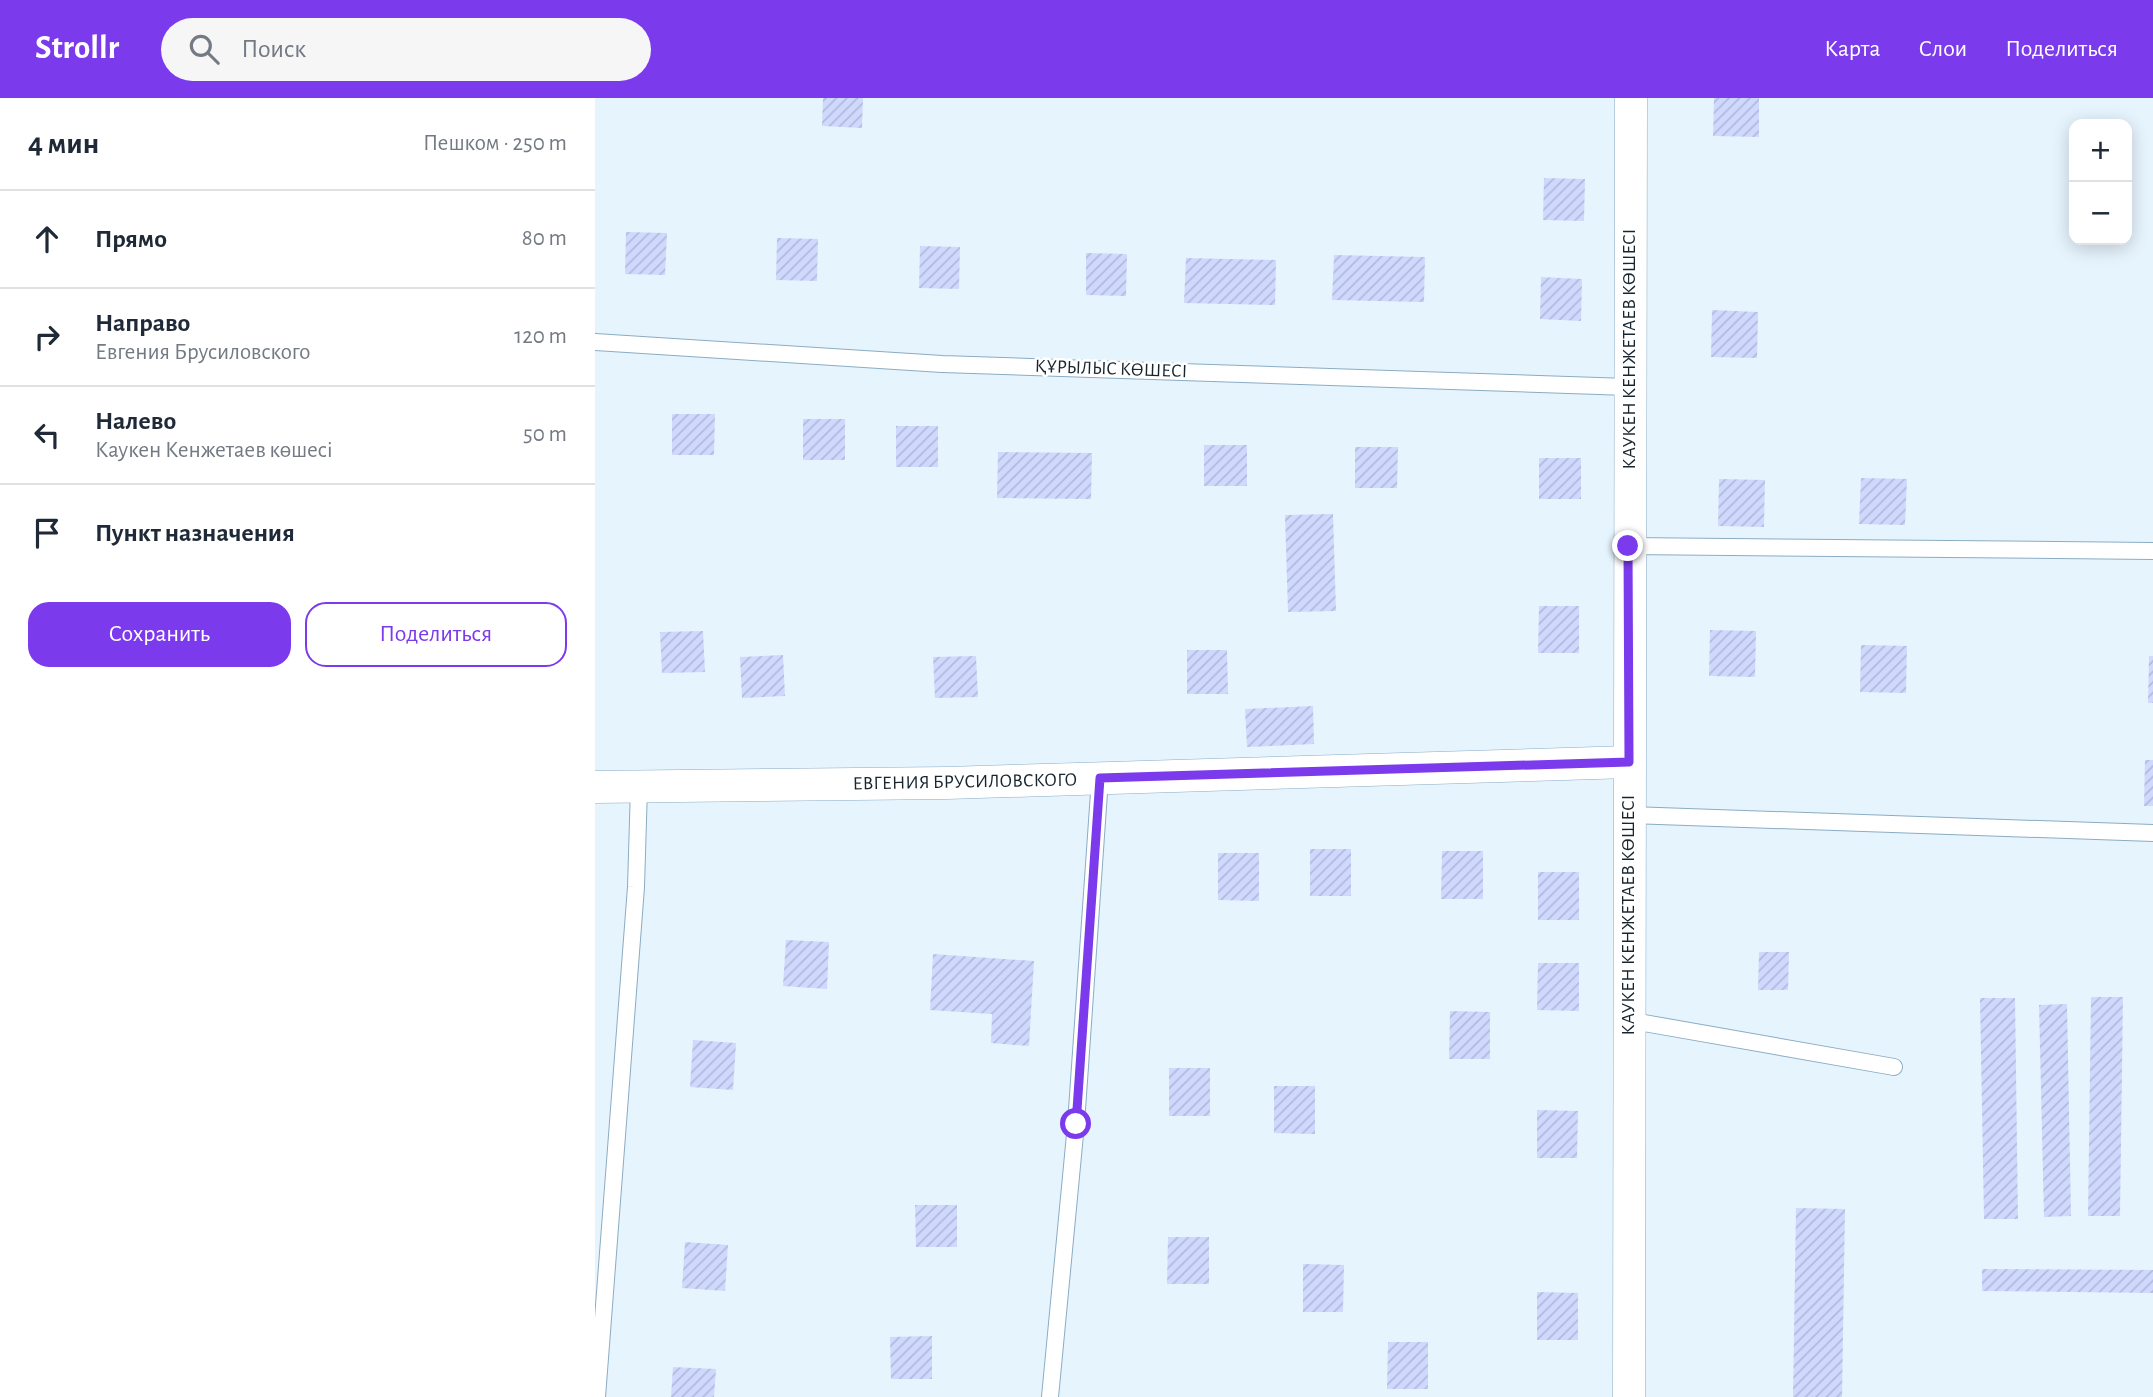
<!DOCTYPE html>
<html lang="ru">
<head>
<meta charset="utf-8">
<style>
  :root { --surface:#fff; --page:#f6f6f7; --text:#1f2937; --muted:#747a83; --line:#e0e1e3; --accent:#7c3aed }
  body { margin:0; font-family:"Alegreya Sans",sans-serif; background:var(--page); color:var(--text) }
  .controls { position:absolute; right:21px; top:21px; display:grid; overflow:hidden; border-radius:14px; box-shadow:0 4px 18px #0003 }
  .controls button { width:63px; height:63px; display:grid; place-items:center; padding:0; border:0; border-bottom:2px solid var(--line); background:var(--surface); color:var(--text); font:35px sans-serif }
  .stop { position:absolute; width:21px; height:21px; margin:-16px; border:5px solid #7c3aed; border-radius:50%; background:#fff }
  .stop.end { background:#7c3aed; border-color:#fff; box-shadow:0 2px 7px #0008 }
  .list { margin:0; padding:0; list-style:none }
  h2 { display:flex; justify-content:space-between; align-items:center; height:91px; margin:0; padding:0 28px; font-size:30px }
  h2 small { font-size:23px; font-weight:400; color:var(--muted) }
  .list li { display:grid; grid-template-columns:46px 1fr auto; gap:21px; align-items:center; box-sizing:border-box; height:98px; padding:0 28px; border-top:2px solid var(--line) }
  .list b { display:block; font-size:26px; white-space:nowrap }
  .list p { margin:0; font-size:23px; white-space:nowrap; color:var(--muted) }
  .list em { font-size:23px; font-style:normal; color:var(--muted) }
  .actions { display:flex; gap:14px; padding:21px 28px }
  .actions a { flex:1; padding:16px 0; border:2px solid var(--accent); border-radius:21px; text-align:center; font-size:24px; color:var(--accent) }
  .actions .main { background:var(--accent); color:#fff }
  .icon { flex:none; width:38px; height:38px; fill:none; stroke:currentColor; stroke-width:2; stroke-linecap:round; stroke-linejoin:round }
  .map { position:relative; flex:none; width:1558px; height:1299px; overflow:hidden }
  header { display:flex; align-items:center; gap:42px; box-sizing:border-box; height:98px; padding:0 35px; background:var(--accent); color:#fff }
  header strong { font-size:33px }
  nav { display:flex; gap:38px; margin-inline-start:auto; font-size:24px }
  .search { width:490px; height:63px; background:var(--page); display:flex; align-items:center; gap:18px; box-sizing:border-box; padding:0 24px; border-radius:38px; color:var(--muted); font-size:26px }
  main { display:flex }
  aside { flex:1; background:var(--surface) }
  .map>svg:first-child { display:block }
  .building { fill:url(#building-hatch) }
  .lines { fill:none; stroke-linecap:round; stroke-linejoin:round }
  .service-casing { stroke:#8bacc3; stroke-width:18 }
  .minor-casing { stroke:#8bacc3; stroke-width:33 }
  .service { stroke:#fff; stroke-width:16 }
  .minor { stroke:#fff; stroke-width:32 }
  .route { stroke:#7c3aed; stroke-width:9 }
  .labels { text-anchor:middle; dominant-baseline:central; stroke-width:5; stroke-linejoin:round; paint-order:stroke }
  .street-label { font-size:19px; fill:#18252e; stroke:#fff }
</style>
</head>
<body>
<header>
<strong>Strollr</strong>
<div class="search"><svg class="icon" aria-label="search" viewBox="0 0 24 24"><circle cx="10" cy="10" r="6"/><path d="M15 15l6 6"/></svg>Поиск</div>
<nav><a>Карта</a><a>Слои</a><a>Поделиться</a></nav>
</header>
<main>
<aside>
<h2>4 мин<small>Пешком · 250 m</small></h2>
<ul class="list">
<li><svg class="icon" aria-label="ahead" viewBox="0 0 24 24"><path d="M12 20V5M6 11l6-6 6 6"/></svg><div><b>Прямо</b></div><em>80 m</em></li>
<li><svg class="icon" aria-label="right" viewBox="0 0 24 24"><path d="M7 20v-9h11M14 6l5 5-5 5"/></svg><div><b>Направо</b><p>Евгения Брусиловского</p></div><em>120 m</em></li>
<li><svg class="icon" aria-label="left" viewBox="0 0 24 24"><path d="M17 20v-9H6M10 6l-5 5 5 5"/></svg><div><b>Налево</b><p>Каукен Кенжетаев көшесі</p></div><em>50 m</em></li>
<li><svg class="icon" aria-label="arrive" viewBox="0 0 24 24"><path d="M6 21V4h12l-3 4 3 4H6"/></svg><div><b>Пункт назначения</b></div></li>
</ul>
<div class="actions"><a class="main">Сохранить</a><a>Поделиться</a></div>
</aside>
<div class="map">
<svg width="1558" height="1299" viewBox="0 0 1558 1299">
  <defs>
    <pattern id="building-hatch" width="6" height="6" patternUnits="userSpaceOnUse" patternTransform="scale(1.75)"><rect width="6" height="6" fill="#cfd9fe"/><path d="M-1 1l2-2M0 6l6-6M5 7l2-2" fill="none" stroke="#b1bada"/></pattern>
  </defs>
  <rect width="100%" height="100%" fill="#e6f4fe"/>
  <path class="building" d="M 228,0 L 268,0 L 267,30 L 227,28 Z
    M 1119,0 L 1164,0 L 1164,39 L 1118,38 Z
    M 949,80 L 990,81 L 989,123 L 948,122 Z
    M 31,134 L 72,135 L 70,177 L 30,176 Z
    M 182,140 L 223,141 L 222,183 L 181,182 Z
    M 325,148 L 365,149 L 364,191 L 324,190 Z
    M 491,155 L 532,156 L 531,198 L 491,197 Z
    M 739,157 L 830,159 L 829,204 L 737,202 Z
    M 591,160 L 681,162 L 680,207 L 589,205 Z
    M 946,179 L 987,181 L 986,223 L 945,221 Z
    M 1117,212 L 1163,214 L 1162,260 L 1116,259 Z
    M 77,316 L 120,316 L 119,357 L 77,357 Z
    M 208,321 L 250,321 L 250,362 L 208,362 Z
    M 301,328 L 343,328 L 343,369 L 301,369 Z
    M 609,347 L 652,347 L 652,388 L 609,388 Z
    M 760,349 L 803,349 L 802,390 L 760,390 Z
    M 403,354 L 497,355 L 496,401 L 402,400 Z
    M 944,360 L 986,360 L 986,401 L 944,401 Z
    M 1266,380 L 1312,381 L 1310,427 L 1264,426 Z
    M 1124,381 L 1170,382 L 1169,429 L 1123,428 Z
    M 738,416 L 741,513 L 693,514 L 690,417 Z
    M 944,508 L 984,508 L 984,555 L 943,555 Z
    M 1115,532 L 1161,533 L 1160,579 L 1114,578 Z
    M 108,533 L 110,574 L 67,575 L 65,534 Z
    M 1266,547 L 1312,548 L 1311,595 L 1265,594 Z
    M 592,552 L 632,552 L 633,596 L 592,596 Z
    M 188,557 L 190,598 L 147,600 L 145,559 Z
    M 381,558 L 383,599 L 340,600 L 338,559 Z
    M 1554,558 L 1558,558 L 1558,605 L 1553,605 Z
    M 718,608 L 719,646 L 652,649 L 650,611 Z
    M 1550,662 L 1558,662 L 1558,708 L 1549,708 Z
    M 715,751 L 756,751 L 756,798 L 715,798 Z
    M 847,753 L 888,753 L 888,801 L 846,801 Z
    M 623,755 L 664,755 L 664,803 L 623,802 Z
    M 943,774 L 984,774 L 984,822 L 943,822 Z
    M 191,842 L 234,844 L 232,891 L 188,888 Z
    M 1164,854 L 1194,854 L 1193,892 L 1163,892 Z
    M 338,856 L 439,863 L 434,948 L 396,945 L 397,916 L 335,912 Z
    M 943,865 L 984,865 L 984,913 L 942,912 Z
    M 1496,899 L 1528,899 L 1525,1118 L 1493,1118 Z
    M 1385,900 L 1420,900 L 1423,1121 L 1389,1121 Z
    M 1472,906 L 1476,1118 L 1449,1119 L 1444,907 Z
    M 855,913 L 895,914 L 895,961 L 854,961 Z
    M 98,942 L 141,945 L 138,992 L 95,989 Z
    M 574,970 L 615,970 L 615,1018 L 574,1018 Z
    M 679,988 L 720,988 L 720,1036 L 679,1035 Z
    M 942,1012 L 983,1013 L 982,1060 L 942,1060 Z
    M 320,1107 L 362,1107 L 362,1149 L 321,1149 Z
    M 1201,1110 L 1250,1111 L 1247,1299 L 1198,1299 Z
    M 573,1139 L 614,1139 L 614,1186 L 572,1186 Z
    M 90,1144 L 133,1147 L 130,1193 L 87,1190 Z
    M 708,1166 L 749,1167 L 748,1214 L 708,1214 Z
    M 1387,1171 L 1558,1172 L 1558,1195 L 1387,1193 Z
    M 942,1194 L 983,1195 L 983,1242 L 942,1242 Z
    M 337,1238 L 337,1281 L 296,1281 L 295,1239 Z
    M 793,1244 L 833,1244 L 833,1291 L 792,1291 Z
    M 78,1269 L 121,1271 L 119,1299 L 76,1299 Z"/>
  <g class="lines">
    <defs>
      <path id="service" d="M 0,244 L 347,266 L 1033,289
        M 1033,448 L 1558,453
        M 1035,717 L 1558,735
        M 1032,922 L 1299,969
        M 2,1299 L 41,789 L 44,689
        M 455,1299 L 481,1026 L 505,680"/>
      <path id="minor" d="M 0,689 L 352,685 L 1034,664
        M 1034,1299 L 1036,0"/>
    </defs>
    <use href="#service" class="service-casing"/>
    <use href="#minor" class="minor-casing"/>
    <use href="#service" class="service"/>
    <use href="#minor" class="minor"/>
  </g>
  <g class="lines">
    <path class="route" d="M 481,1026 L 505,680 L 1034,664 L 1033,448"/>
  </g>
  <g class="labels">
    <g class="street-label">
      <text transform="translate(1034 251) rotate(-90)">КАУКЕН КЕНЖЕТАЕВ КӨШЕСІ</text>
      <text transform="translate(516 271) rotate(2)">ҚҰРЫЛЫС КӨШЕСІ</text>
      <text transform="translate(370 684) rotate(-1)">ЕВГЕНИЯ БРУСИЛОВСКОГО</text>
      <text transform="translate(1033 817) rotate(-90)">КАУКЕН КЕНЖЕТАЕВ КӨШЕСІ</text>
    </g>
  </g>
</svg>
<div class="controls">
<button>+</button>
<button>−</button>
</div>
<div class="stop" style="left:481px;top:1026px"></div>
<div class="stop end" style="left:1033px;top:448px"></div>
</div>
</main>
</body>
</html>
